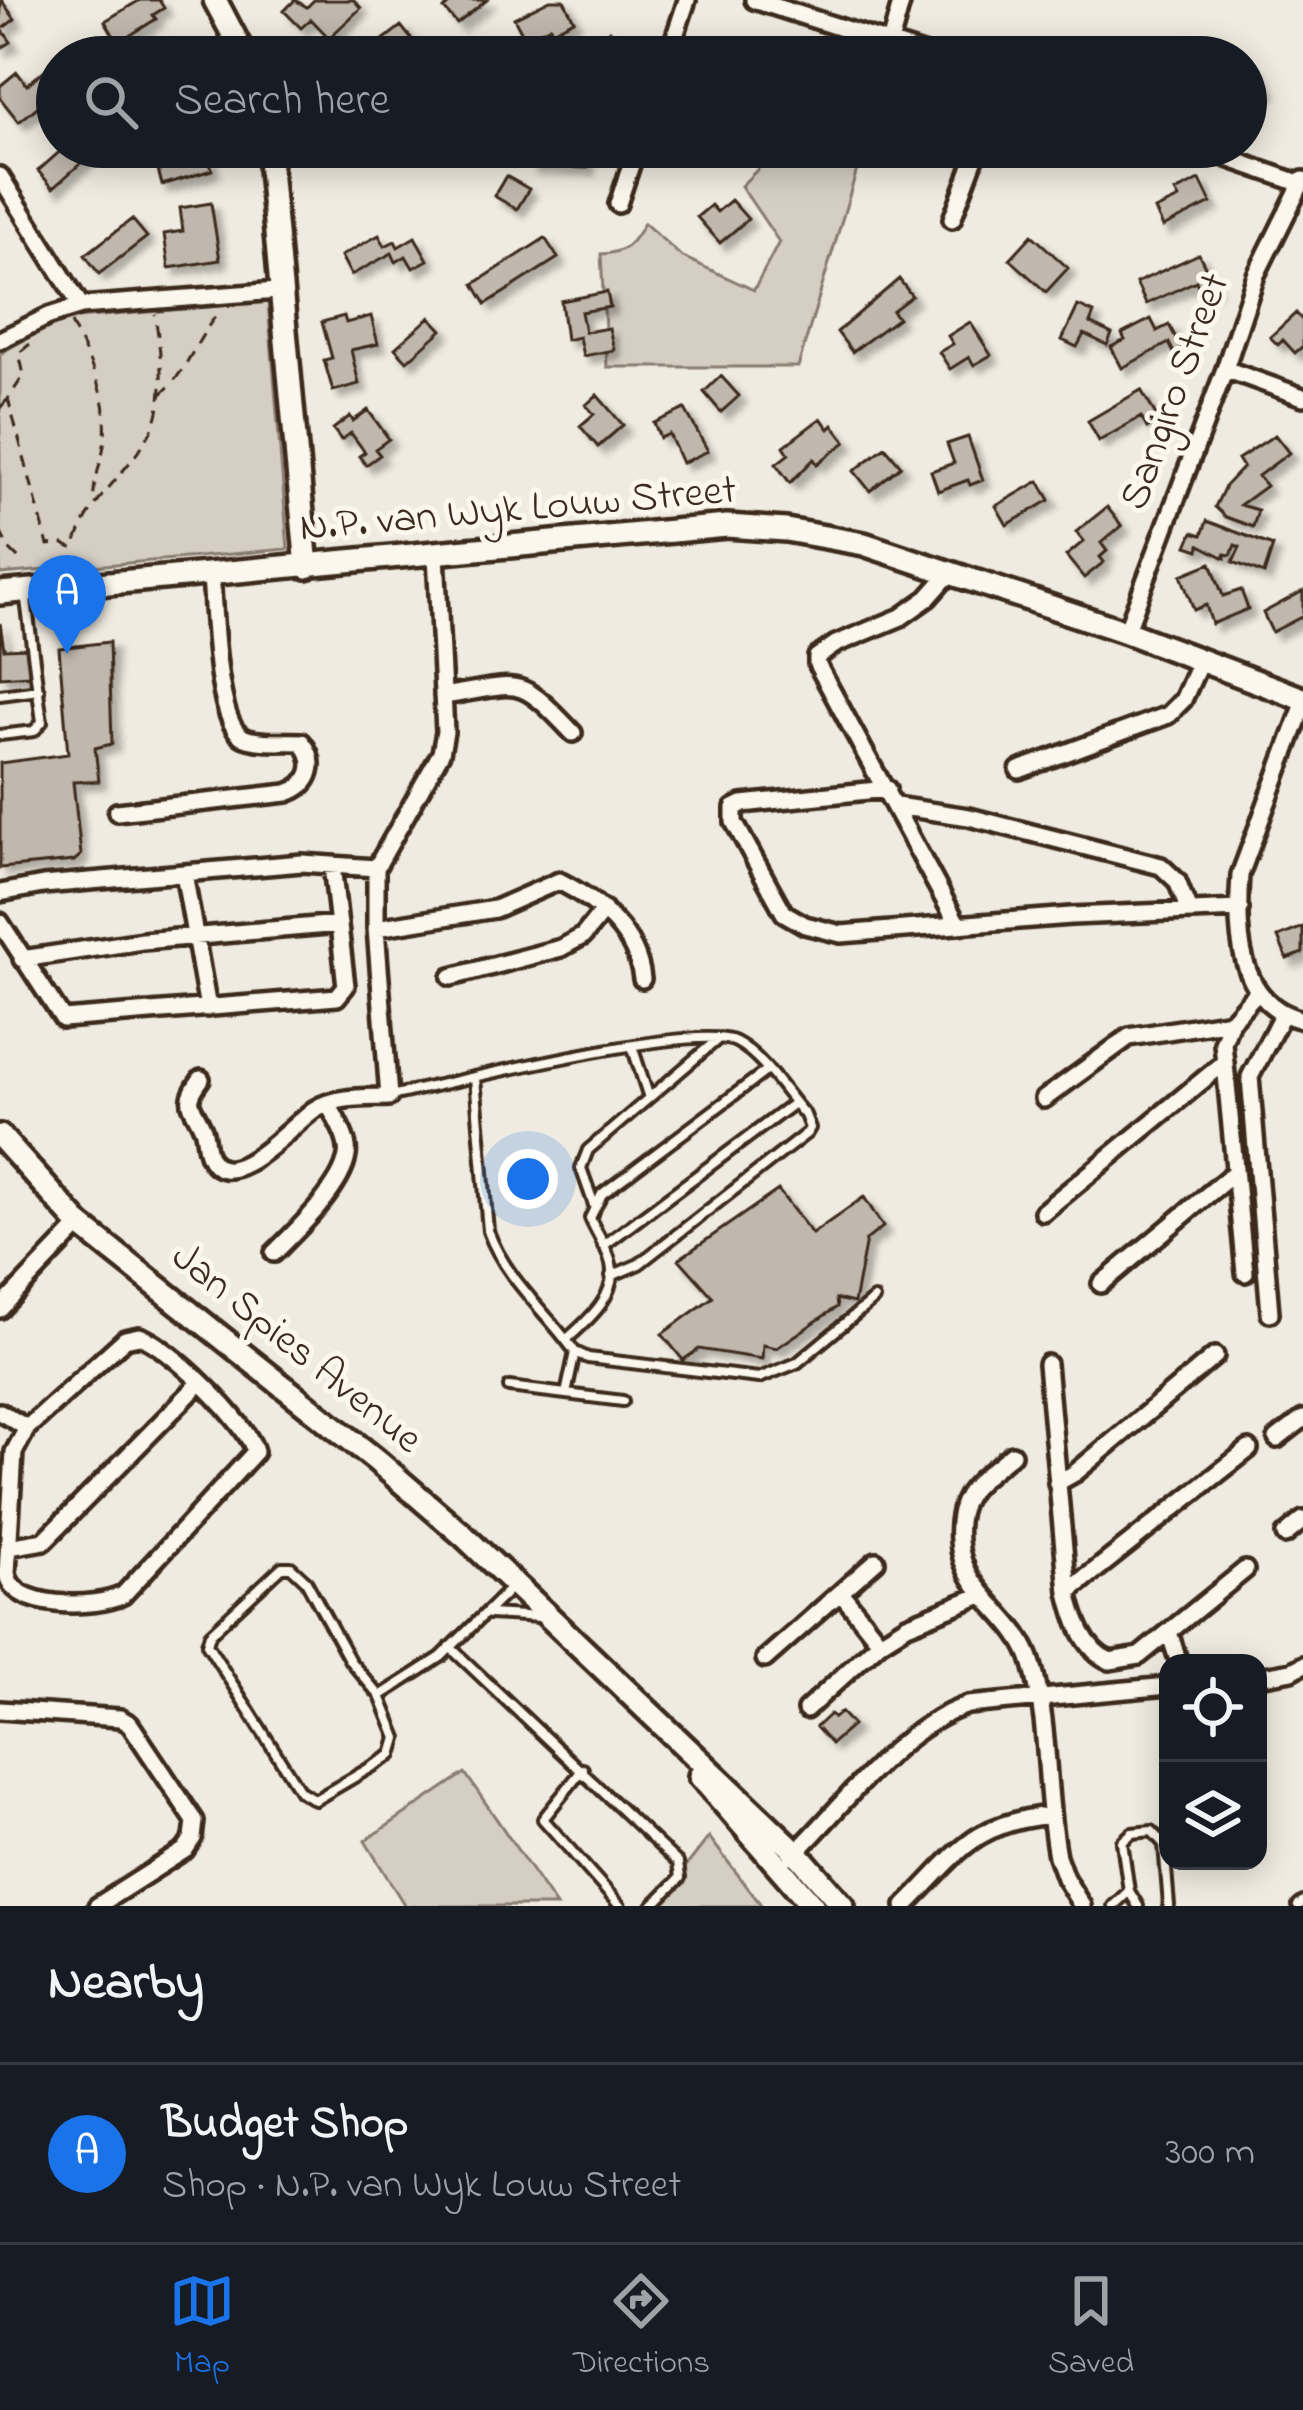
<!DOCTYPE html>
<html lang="en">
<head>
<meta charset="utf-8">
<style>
  :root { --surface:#171b24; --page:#20242c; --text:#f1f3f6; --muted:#9ea1a6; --line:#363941; --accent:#1a73e8 }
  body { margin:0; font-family:"Indie Flower",sans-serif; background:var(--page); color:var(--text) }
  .controls { position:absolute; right:36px; bottom:36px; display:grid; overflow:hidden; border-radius:24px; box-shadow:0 6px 30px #0003 }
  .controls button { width:108px; height:108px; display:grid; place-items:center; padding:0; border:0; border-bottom:3px solid var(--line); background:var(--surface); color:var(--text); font:60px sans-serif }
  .you { position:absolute; left:528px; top:1179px; width:42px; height:42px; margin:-30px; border:9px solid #fff; border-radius:50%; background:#1a73e8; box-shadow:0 0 0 18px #1a73e833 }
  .badge { display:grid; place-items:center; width:78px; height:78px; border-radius:50%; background:var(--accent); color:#fff; font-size:39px; font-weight:700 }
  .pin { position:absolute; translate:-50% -99px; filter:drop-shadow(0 3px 6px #0008) }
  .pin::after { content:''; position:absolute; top:63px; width:42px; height:36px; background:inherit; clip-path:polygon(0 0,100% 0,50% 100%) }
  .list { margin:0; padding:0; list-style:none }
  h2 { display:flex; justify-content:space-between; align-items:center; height:156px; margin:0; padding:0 48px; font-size:51px }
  h2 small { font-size:39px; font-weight:400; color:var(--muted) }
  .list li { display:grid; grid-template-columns:78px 1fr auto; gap:36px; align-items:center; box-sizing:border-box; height:180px; padding:0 48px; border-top:3px solid var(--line) }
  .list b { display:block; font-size:45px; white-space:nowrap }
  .list p { margin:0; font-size:39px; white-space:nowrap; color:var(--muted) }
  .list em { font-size:39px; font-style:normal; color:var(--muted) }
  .icon { flex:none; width:66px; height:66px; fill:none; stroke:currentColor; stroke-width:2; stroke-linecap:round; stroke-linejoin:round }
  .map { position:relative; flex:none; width:1303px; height:1906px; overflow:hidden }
  .search { position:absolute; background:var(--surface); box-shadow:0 6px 30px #0003; left:36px; right:36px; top:36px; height:132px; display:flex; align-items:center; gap:30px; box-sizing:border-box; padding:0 42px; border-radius:66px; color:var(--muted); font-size:45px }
  .sheet { height:336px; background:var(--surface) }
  nav { display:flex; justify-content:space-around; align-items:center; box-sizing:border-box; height:168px; border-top:3px solid var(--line); background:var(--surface); font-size:33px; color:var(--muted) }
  nav a { display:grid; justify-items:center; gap:6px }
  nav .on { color:var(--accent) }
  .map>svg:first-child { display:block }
  .green { fill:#d5cec3; stroke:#887c70; stroke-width:3 }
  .building { fill:#c0b8ad; stroke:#3b2a1e; stroke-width:3; filter:url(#shadow) }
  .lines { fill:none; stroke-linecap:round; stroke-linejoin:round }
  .lane-casing { stroke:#3b2a1e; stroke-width:16 }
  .street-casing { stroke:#3b2a1e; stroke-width:24 }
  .secondary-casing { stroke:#3b2a1e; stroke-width:30 }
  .path { stroke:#3b2a1e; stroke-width:3; stroke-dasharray:12 9; stroke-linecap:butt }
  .lane { stroke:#fbf7ec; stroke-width:8 }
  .street { stroke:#fbf7ec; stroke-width:15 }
  .secondary { stroke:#fbf7ec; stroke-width:21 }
  .labels { text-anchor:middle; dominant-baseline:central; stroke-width:10; stroke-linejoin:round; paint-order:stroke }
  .street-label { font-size:42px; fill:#3b2a1e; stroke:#fbf7ec }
</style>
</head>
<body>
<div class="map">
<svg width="1303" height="1906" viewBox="0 0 1303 1906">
  <defs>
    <filter id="shadow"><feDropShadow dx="7" dy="7" stdDeviation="3" flood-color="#0004"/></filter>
  </defs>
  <rect width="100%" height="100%" fill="#f0ebe0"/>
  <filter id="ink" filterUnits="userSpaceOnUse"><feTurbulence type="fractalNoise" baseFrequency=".00833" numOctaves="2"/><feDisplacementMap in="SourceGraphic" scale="24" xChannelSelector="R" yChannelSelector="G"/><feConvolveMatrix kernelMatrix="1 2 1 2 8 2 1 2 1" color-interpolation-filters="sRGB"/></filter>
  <g filter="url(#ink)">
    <path class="green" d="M 780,147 L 845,147 L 862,153 L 798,367 L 607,367 L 601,254 C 625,253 633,244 644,223 L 681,256 L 754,290 L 779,242 L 741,186 Z
      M 268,302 L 288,549 L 0,574 L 0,354 L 45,327 L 77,318 Z
      M 465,1773 L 556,1906 L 405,1906 L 365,1841 Z
      M 709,1837 L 762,1906 L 655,1906 Z"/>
    <path class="building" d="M 1,0 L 15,19 L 2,29 L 11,42 L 0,49 Z
      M 140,0 L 159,0 L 164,8 L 153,15 L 156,19 L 118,43 L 105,21 Z
      M 295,0 L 307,7 L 314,0 L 354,0 L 361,8 L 329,38 L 311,19 L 301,28 L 284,11 Z
      M 487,0 L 457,24 L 444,9 L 453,0 Z
      M 550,0 L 564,0 L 574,20 L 552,31 L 550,26 L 525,39 L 514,18 Z
      M 401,26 L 413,41 L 388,57 L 378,44 Z
      M 609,30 L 625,42 L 615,54 L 619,57 L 587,57 Z
      M 1256,66 L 1268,90 L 1250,99 L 1246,71 Z
      M 47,68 L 57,80 L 57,91 L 19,122 L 0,98 L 0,86 L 17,72 L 27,85 Z
      M 65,147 L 81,147 L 89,156 L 53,188 L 38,171 Z
      M 166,147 L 191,147 L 194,158 L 208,154 L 212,170 L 162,185 L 153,151 Z
      M 530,147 L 588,147 L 587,168 L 530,166 Z
      M 506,176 L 529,189 L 517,209 L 494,196 Z
      M 1200,180 L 1211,203 L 1163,227 L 1155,210 L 1179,199 L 1175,192 Z
      M 731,200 L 748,219 L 720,243 L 697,217 L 711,205 L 717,212 Z
      M 211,203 L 220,260 L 169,268 L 164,234 L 183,231 L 180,208 Z
      M 132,219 L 147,237 L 99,274 L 85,255 Z
      M 379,235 L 385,246 L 395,241 L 398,247 L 415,237 L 428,260 L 413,268 L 406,256 L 396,262 L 392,253 L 351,275 L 341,256 Z
      M 1032,235 L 1068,268 L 1046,292 L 1010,259 Z
      M 545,238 L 558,258 L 486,304 L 474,284 Z
      M 1199,254 L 1214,285 L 1200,291 L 1196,281 L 1146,304 L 1136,283 Z
      M 899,279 L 912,296 L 892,311 L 898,318 L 852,352 L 837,332 Z
      M 607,292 L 610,307 L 581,312 L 585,332 L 609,328 L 614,350 L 583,356 L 579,337 L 566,340 L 561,301 Z
      M 1078,306 L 1094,313 L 1090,323 L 1112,334 L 1107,345 L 1084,334 L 1077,347 L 1062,340 Z
      M 1296,313 L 1303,321 L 1303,346 L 1295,353 L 1283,340 L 1278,345 L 1270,337 Z
      M 344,316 L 346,323 L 371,316 L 378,344 L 351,350 L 359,384 L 333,391 L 324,360 L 332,358 L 322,322 Z
      M 430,317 L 442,330 L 407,361 L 395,348 Z
      M 1151,319 L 1157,331 L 1169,325 L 1185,355 L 1177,359 L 1169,343 L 1122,368 L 1111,347 L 1125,340 L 1122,334 Z
      M 970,322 L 991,355 L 974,365 L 969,357 L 950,369 L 939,352 L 953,344 L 948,336 Z
      M 721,376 L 739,396 L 721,412 L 704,392 Z
      M 1141,390 L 1159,420 L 1147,428 L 1141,417 L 1099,441 L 1088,421 Z
      M 597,395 L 623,425 L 598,447 L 580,426 L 594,414 L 586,405 Z
      M 685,409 L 708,451 L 682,463 L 669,434 L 660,438 L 654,423 Z
      M 368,410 L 389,439 L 375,449 L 380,455 L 366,465 L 359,456 L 365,452 L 351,433 L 341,440 L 333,429 L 350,416 L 353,421 Z
      M 821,418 L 829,429 L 833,425 L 846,442 L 817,464 L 814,459 L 790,483 L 776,464 L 789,454 L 784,446 Z
      M 1275,435 L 1289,453 L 1258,476 L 1266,486 L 1240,505 L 1258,510 L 1253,527 L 1226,517 L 1215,507 L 1225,486 L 1243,467 L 1238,459 Z
      M 968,437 L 983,480 L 970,485 L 968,480 L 938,491 L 931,471 L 954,463 L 947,444 Z
      M 885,447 L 901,466 L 870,491 L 854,471 Z
      M 1039,481 L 1050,500 L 1007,525 L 996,506 Z
      M 1107,507 L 1122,526 L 1101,543 L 1107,551 L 1100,557 L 1104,562 L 1084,578 L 1066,556 L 1084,541 L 1076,532 Z
      M 1207,521 L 1273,546 L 1264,574 L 1233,562 L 1240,547 L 1235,545 L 1231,555 L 1225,554 L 1225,558 L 1200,545 L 1199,550 L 1187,546 L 1193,532 L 1202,535 Z
      M 1211,563 L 1223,596 L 1241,590 L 1248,609 L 1212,624 L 1206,605 L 1194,610 L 1181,575 Z
      M 1303,591 L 1303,616 L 1272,632 L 1263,613 Z
      M 0,623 L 4,649 L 28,648 L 29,675 L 0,677 Z
      M 109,642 L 112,744 L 95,748 L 99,781 L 73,782 L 81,855 L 74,861 L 0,868 L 0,763 L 68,754 L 59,648 Z
      M 1303,927 L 1303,953 L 1287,959 L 1278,937 Z
      M 778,1190 L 812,1234 L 864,1197 L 883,1227 L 866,1240 L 854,1303 L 836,1299 L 837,1307 L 777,1348 L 763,1345 L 762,1359 L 699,1349 L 683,1360 L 662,1334 L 713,1297 L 679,1259 Z
      M 841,1712 L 853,1725 L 831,1744 L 816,1727 L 830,1714 L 834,1718 Z"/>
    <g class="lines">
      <defs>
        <path id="lane" d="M 0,695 L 39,690
          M 0,735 L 34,731 L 42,722 L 25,592
          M 632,1046 L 649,1098
          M 475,1078 L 488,1231 C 506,1280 546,1311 575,1352 L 588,1358 L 759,1378 L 797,1363 L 874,1299
          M 390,1096 C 447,1084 696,1021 736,1042 C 763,1056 785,1093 805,1115 L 810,1128 L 807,1133 L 639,1264 L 611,1276
          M 594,1205 L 581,1168 L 588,1150 L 718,1039
          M 603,1246 L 794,1103
          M 566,1340 C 587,1321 618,1296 611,1264 C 608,1249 596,1233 590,1218 L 602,1194 L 766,1071
          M 509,1387 L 623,1401
          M 566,1394 L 575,1352
          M 282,1567 L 291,1567 L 306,1581 L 350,1661 L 380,1696 L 397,1738 L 392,1755 L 315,1800 L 300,1791 L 207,1644 L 210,1634 Z
          M 490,1614 L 540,1617
          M 450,1647 L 678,1863 L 680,1878 L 652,1906
          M 380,1696 L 441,1657 L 512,1587
          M 583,1769 L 543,1819 L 620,1906
          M 1113,1906 L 1129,1891
          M 1138,1906 L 1129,1891 L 1122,1842 L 1132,1833 L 1152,1831 L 1164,1844 L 1169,1906
          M 1298,1906 L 1303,1902"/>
        <path id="street" d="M 754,0 L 932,57
          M 890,43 L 902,0
          M 668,57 L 687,0
          M 1196,147 L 1299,183
          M 0,176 L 81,306
          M 618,204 L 637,147
          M 952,219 L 979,147
          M 0,340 L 49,316 L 81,306 L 278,291
          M 1225,369 L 1303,397
          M 950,573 L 928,598 L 901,617 L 836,644 L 817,657 L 817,664 L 957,923
          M 1126,632 L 1225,369 L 1256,275 L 1303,180
          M 443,696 C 522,684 516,673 573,733
          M 1303,706 L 1240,875 C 1236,931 1237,1005 1303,1020
          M 1019,770 L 1168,715 L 1183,700 L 1201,660
          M 887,789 L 742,804 L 734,808 L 734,822 L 784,913 L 805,925 L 841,934 L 1071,916 L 1240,909
          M 896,806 L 969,817 L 1161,866 L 1177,881 L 1189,911
          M 117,812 L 287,793 C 312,785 318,762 302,742 C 285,741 261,744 245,738 C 215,727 214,607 211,576
          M 184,873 L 208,1008
          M 0,893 L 43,885 L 302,863 L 376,868
          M 0,922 L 63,1019 L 337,997 L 346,986 L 332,865
          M 376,928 L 495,909 L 559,881 C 598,901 637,933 642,979
          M 22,959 L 142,941 L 339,924
          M 451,977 L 561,948 L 583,936 L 604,910
          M 201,1079 C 182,1105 193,1104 203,1129 C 206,1137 205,1148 209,1156 C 229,1200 295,1121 315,1109 C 336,1096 364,1098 389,1097 L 376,928 L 376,868 L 441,753 L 445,732 L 436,555
          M 1044,1099 L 1129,1037 L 1231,1021
          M 1043,1212 L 1225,1062
          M 274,1253 C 296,1231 342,1188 347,1156 C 350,1139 334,1117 328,1103
          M 1245,1273 L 1223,1043 L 1231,1021 L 1257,992
          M 1101,1284 L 1235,1172
          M 0,1309 L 80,1225
          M 1270,1313 L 1250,1077 L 1282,1015
          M 139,1336 C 167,1344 249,1424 255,1452 L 123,1595 C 96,1609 11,1610 7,1573 L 14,1452 L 27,1428 L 125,1339 Z
          M 1047,1364 L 1068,1592 C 1074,1618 1084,1650 1110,1661 L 1139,1656 L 1245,1570
          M 0,1412 L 27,1428
          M 1277,1439 L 1303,1419
          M 1012,1454 C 978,1483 955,1492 959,1541 C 962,1595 1018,1614 1032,1664 C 1050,1726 1045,1793 1057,1856 L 1065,1878 L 1082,1906
          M 1057,1483 L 1075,1473 L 1215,1356
          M 1285,1535 L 1303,1520
          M 9,1547 L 44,1541 L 199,1384
          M 1068,1592 L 1249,1449
          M 841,1593 L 880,1642
          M 1170,1635 L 1179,1663
          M 765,1659 L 876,1561
          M 1258,1677 L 1292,1671 L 1303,1665
          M 0,1710 L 120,1718 L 130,1724 L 195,1821 L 193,1838 L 185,1850 L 97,1906
          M 806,1710 L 880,1642 L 907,1625 L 982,1595
          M 792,1856 C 846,1804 895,1730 968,1705 L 1168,1686
          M 905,1906 C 959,1853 971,1823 1051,1815"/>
        <path id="secondary" d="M 215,0 L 245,57
          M 268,147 L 307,567
          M 0,593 L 727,526 L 786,530 L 864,544 L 1126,632 L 1303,699
          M 0,1136 L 80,1225 L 376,1460 L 464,1536 L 796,1852 L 843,1906
          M 700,1776 L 813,1906"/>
      </defs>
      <use href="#lane" class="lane-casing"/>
      <use href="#street" class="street-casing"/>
      <use href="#secondary" class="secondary-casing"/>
      <path class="path" d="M 71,323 C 90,362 111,401 104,445 C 101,465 92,483 94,503
        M 30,344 L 19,353 L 24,375 L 8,399 L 48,545 L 61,543 L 74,549 C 86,501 127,475 150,433 C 168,402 160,348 155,314
        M 160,395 C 187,373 196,338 220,311
        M 0,408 L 7,400
        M 0,531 L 9,549 L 23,563"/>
      <use href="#lane" class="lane"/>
      <use href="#street" class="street"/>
      <use href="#secondary" class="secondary"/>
    </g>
  </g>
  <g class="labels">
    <g class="street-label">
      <text transform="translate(1176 392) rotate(-70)">Sangiro Street</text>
      <text transform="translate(518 510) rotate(-5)">N.P. van Wyk Louw Street</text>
      <text transform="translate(296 1349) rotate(39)">Jan Spies Avenue</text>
    </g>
  </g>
</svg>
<div class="controls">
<button><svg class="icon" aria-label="locate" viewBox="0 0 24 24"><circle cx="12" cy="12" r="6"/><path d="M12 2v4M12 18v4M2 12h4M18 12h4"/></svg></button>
<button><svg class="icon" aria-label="layers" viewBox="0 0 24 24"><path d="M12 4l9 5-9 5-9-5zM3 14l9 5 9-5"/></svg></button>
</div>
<div class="you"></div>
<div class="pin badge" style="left:67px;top:654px">A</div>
<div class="search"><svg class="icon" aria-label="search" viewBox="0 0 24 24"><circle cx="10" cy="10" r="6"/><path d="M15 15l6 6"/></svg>Search here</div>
</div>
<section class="sheet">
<h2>Nearby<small></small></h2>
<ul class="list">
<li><span class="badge">A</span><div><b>Budget Shop</b><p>Shop · N.P. van Wyk Louw Street</p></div><em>300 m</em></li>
</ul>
</section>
<nav>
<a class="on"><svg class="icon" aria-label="map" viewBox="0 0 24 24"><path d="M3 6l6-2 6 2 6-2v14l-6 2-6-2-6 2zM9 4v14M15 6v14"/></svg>Map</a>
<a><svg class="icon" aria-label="directions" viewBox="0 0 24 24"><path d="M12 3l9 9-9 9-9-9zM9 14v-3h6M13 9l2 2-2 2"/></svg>Directions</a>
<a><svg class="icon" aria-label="saved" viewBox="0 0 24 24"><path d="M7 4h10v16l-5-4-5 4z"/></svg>Saved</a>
</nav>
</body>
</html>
